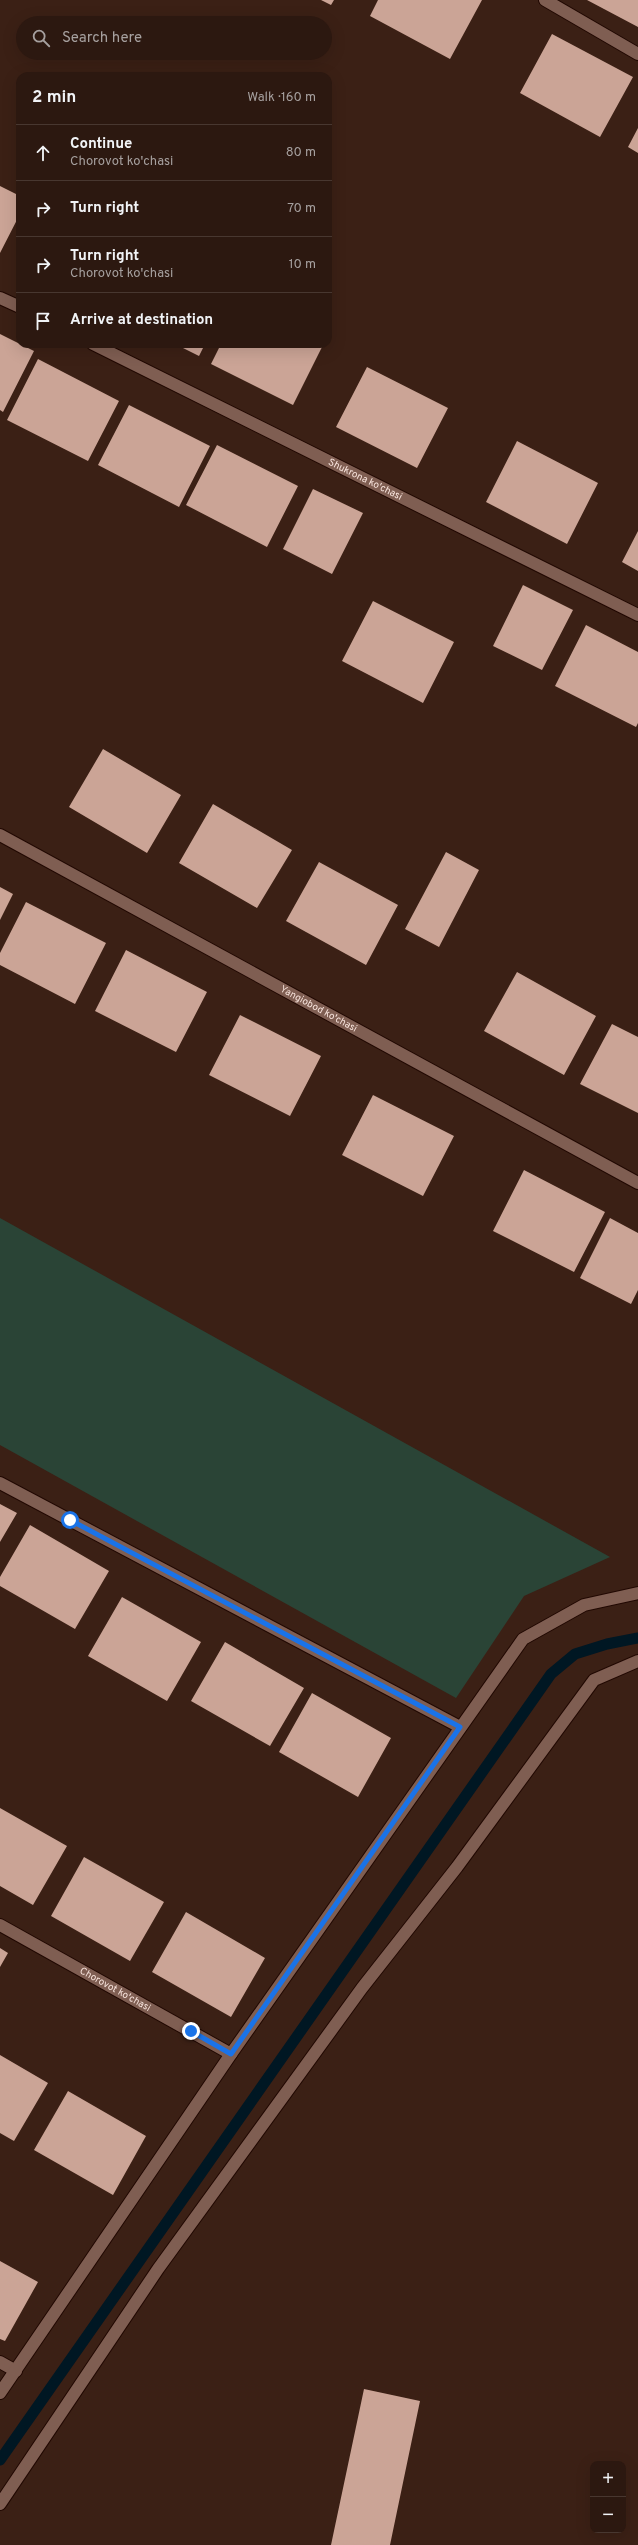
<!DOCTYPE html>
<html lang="en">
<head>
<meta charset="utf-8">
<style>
  :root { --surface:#2c1810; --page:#38251e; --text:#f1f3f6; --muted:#a6a09f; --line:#483730 }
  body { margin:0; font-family:Overpass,sans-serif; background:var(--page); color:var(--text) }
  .controls { position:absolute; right:12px; bottom:12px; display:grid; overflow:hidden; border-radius:8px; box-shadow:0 4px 16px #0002 }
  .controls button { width:36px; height:36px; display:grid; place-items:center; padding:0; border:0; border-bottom:1px solid var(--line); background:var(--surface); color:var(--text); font:20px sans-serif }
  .stop { position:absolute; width:12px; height:12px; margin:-9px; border:3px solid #1a73e8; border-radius:50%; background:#fff }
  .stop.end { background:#1a73e8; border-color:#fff; box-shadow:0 1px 4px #0008 }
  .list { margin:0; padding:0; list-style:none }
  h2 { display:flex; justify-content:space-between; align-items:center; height:52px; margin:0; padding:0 16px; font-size:17px }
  h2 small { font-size:13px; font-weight:400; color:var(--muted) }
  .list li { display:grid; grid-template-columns:26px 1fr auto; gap:12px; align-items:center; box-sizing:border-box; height:56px; padding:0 16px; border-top:1px solid var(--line) }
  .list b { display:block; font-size:15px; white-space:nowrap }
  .list p { margin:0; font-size:13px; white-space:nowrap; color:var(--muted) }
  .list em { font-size:13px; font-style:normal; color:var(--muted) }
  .icon { flex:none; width:22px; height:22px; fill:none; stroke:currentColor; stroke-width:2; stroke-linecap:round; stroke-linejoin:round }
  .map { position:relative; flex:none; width:638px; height:2545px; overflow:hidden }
  .search { position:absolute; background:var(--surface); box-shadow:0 4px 16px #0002; left:16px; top:16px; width:316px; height:44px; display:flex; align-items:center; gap:10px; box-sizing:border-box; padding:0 14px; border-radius:22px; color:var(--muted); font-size:15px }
  .panel { position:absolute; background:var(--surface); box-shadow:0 4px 16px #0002; left:16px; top:72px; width:316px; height:276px; border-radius:12px }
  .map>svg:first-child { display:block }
  .green { fill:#2a4436 }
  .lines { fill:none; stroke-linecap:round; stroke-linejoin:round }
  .stream { stroke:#001723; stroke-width:11 }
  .building { fill:#cba496 }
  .minor-casing { stroke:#210802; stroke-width:14 }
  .minor { stroke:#7f5e52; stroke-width:12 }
  .route { stroke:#1a73e8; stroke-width:5 }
  .labels { text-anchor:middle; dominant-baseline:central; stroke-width:4; stroke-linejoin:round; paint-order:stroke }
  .street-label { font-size:10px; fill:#f8e4dd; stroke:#3b2015 }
</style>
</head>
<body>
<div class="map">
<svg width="638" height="2545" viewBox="0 0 638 2545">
  <rect width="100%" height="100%" fill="#3b2015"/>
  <path class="green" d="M 0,1218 L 610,1557 L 524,1596 L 456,1698 L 0,1445 Z"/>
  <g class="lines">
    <path class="stream" d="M 0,2460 L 551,1674 L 575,1654 L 607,1644 L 638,1638"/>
  </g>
  <path class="building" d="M 321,0 L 334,0 L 331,5 Z
    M 378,0 L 482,0 L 450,59 L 370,16 Z
    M 587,0 L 638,0 L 638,27 Z
    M 552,34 L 633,77 L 600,137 L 520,93 Z
    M 638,128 L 638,153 L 628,147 Z
    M 0,186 L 20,196 L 20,214 L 0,253 Z
    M 0,334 L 34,351 L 3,412 L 0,410 Z
    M 175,344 L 205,344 L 199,356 Z
    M 221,344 L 322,344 L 323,345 L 293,405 L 211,364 Z
    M 38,359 L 119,401 L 88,461 L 7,420 Z
    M 367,367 L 448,408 L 417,468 L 336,427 Z
    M 129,405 L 210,446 L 179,507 L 98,465 Z
    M 517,441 L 598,483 L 567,544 L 486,502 Z
    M 217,445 L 298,486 L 267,547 L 186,505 Z
    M 313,489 L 363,513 L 332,574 L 283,549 Z
    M 638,531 L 638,571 L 622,562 Z
    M 523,585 L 573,610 L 542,670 L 493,646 Z
    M 373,601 L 454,642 L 423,703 L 342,661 Z
    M 586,625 L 638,652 L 638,723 L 636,727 L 555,686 Z
    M 103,749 L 181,795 L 147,853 L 69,807 Z
    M 213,804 L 292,850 L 257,908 L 179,863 Z
    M 446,852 L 479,870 L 439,947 L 405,929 Z
    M 319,862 L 398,905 L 366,965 L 286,921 Z
    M 0,887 L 13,894 L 0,920 Z
    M 26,902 L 106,943 L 75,1004 L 0,965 L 0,953 Z
    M 126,950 L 207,992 L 176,1052 L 95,1011 Z
    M 517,972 L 596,1016 L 564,1075 L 484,1031 Z
    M 240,1015 L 321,1056 L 290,1116 L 209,1075 Z
    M 612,1024 L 638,1037 L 638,1113 L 580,1084 Z
    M 373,1095 L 454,1136 L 423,1196 L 342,1155 Z
    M 524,1170 L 605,1212 L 574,1272 L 493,1231 Z
    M 610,1218 L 638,1233 L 638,1290 L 631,1304 L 580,1278 Z
    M 0,1504 L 17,1513 L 0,1542 Z
    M 30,1525 L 109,1571 L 75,1629 L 0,1586 L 0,1577 Z
    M 122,1597 L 201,1642 L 167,1701 L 88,1656 Z
    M 225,1642 L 304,1688 L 270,1746 L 191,1701 Z
    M 312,1693 L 391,1738 L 358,1797 L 279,1752 Z
    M 0,1808 L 67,1846 L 33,1905 L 0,1886 Z
    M 84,1857 L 164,1902 L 130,1961 L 51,1916 Z
    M 186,1912 L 265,1958 L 231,2017 L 152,1972 Z
    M 0,1948 L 8,1953 L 0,1967 Z
    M 0,2055 L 48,2083 L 14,2141 L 0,2133 Z
    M 68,2091 L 146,2136 L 113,2195 L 34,2150 Z
    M 0,2261 L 38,2282 L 5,2341 L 0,2339 Z
    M 364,2389 L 420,2401 L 390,2545 L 331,2545 Z"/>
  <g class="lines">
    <defs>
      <g id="minor">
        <path d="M 545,0 L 638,54"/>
        <path d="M 0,298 L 20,307"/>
        <path id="s1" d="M 93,344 L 638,615"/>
        <path id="s2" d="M 0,835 L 638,1183"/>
        <path d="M 0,1483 L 460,1727"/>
        <path id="s3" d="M 0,1925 L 231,2054"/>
        <path d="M 0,2362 L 16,2371"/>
        <path d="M 0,2393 L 231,2054 L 523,1639 L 584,1605 L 638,1593"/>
        <path d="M 0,2504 L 158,2269 L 362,1988 L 457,1867 L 594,1680 L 638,1661"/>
      </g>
    </defs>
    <use href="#minor" class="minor-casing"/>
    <use href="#minor" class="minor"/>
  </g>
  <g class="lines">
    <path class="route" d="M 70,1520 L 460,1727 L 231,2054 L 191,2031"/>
  </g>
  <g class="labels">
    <g class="street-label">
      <text stroke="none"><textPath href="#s1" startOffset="304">Shukrona ko'chasi</textPath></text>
      <text stroke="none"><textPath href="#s2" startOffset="363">Yangiobod ko'chasi</textPath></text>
      <text stroke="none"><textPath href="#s3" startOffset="132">Chorovot ko'chasi</textPath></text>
    </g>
  </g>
</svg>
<div class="controls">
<button>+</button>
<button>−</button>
</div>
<div class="stop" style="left:70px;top:1520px"></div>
<div class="stop end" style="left:191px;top:2031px"></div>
<div class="search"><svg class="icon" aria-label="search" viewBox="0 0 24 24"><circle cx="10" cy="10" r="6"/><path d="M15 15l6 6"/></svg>Search here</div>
<section class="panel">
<h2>2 min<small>Walk · 160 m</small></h2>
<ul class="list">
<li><svg class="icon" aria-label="ahead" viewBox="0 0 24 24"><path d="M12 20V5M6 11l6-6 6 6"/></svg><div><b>Continue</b><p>Chorovot ko'chasi</p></div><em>80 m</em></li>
<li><svg class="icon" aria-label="right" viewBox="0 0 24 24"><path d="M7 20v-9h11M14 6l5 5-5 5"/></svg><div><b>Turn right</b></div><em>70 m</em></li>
<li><svg class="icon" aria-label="right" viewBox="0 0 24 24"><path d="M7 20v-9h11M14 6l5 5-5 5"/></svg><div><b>Turn right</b><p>Chorovot ko'chasi</p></div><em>10 m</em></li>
<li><svg class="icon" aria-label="arrive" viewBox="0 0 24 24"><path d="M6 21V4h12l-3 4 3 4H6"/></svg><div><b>Arrive at destination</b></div></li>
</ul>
</section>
</div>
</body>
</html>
